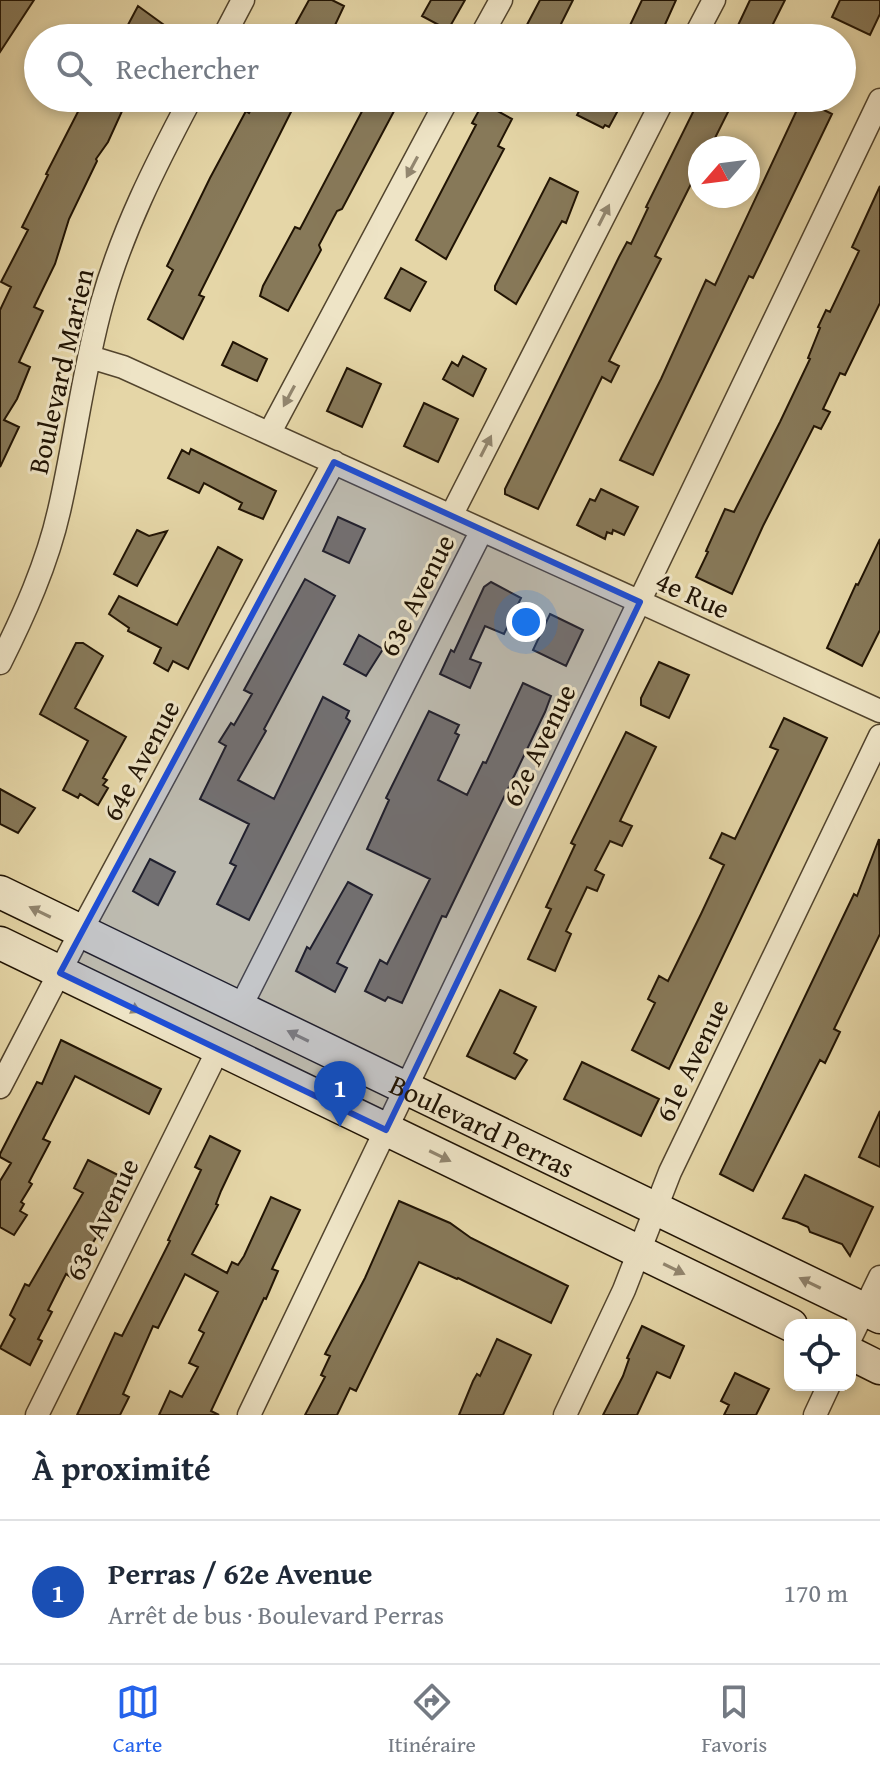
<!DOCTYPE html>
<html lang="fr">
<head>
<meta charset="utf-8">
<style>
  :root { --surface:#fff; --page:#f6f6f7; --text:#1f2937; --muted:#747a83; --line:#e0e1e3; --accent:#2563eb }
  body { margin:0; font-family:"Gentium Book Plus",serif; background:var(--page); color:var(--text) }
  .controls { position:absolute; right:24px; bottom:24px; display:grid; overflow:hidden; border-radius:16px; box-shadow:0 4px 12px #0003 }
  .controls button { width:72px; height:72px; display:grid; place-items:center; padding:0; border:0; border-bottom:2px solid var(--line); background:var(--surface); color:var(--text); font:40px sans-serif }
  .compass { position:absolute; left:688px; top:136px; width:72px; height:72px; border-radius:50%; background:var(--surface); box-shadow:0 4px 12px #0003; rotate:242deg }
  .you { position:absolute; left:526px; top:622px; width:28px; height:28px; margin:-20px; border:6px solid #fff; border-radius:50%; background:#1a73e8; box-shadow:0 0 0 12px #1a73e833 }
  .badge { display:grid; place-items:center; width:52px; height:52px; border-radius:50%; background:var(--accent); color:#fff; font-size:26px; font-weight:700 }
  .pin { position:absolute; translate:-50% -66px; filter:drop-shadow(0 2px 4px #0008) }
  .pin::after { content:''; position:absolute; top:42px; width:28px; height:24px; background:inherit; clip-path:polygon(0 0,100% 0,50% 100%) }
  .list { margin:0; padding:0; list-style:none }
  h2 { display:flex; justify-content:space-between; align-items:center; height:104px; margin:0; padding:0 32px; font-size:34px }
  h2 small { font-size:26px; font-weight:400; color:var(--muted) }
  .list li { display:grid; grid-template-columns:52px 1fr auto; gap:24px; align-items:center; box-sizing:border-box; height:144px; padding:0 32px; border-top:2px solid var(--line) }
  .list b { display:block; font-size:30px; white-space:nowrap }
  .list p { margin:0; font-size:26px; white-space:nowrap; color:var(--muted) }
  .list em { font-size:26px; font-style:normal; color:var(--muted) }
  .icon { flex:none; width:44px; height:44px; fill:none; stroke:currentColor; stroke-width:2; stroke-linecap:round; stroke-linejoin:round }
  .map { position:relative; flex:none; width:880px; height:1415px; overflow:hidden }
  .search { position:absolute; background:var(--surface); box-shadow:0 4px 12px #0003; left:24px; right:24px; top:24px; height:88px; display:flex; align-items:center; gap:20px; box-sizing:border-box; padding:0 28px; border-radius:44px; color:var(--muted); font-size:30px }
  .sheet { height:248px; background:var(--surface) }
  nav { display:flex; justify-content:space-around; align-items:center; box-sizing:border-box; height:112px; border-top:2px solid var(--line); background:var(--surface); font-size:22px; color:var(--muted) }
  nav a { display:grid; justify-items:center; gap:4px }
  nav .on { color:var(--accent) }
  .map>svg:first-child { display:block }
  .building { fill:#877959; stroke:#211404; stroke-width:2 }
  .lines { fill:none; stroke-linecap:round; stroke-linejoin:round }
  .minor-casing { stroke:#52442d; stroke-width:25 }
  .secondary-casing { stroke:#211404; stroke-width:35 }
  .minor { stroke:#eee4c6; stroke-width:22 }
  .secondary { stroke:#eee4c6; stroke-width:32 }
  .oneway { fill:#92866f }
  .marked { fill:#1d4ed8; fill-opacity:0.2; stroke:#1d4ed8; stroke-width:6; stroke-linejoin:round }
  .labels { text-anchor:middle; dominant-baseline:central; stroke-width:6; stroke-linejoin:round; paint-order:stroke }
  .street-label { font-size:28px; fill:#211404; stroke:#eee4c6 }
</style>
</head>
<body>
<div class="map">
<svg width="880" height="1415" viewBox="0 0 880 1415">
  <rect width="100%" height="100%" fill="#e5d6a7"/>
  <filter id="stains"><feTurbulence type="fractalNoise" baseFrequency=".0025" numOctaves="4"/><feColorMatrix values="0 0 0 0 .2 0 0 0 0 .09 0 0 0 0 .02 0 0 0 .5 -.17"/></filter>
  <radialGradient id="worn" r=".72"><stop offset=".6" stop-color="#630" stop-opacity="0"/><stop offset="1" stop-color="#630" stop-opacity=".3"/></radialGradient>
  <path class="building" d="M 0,0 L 34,0 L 0,52 Z
    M 309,0 L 332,0 L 344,6 L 329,38 L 288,38 Z
    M 431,0 L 465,0 L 448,30 L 422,16 Z
    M 540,0 L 573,0 L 554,38 L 520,38 Z
    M 642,0 L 676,0 L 659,38 L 624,38 Z
    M 750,0 L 785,0 L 766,38 L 732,38 Z
    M 840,0 L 880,0 L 880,14 L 870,35 L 832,17 Z
    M 138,6 L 182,38 L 121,38 Z
    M 85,98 L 128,98 L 108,142 L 96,159 L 97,161 L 69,219 L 55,264 L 34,307 L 43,311 L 19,362 L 30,367 L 17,399 L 4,420 L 19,427 L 0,467 L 0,310 L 11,287 L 1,282 L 28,230 L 22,227 L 48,175 L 46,174 Z
    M 257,98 L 298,98 L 199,295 L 204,297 L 183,339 L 148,319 L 173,270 L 167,266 L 210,178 L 246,111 L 249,113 Z
    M 369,98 L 401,98 L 342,209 L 337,211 L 319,245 L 321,250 L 288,311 L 260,296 L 263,286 L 295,227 L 300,229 Z
    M 586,98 L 612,98 L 622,103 L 609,127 L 605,125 L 603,128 L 577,115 Z
    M 700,98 L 721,98 L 732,104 L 710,148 L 700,148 L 700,184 L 693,180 L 655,256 L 661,259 L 609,361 L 619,366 L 611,382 L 602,377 L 538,509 L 505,494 L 505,489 L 619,257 L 627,242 L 631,244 L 648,208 L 646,207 Z
    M 802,99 L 832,114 L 753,278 L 749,276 L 653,475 L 620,460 L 661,379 L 706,280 L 715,285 Z
    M 483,103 L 512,119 L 498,146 L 504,149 L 446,259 L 416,240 L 476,125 L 472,123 Z
    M 550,178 L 578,192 L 566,223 L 562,221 L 516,304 L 495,290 L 495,286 Z
    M 880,186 L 880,303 L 845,375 L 840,373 L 823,409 L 830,412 L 821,429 L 814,426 L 763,526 L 732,594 L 696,577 L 708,552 L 706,551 L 725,509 L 734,512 L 780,422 L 810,359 L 808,358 L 820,328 L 818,327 L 826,310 L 830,312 L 859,251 L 852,247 Z
    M 401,268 L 426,282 L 410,311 L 385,298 Z
    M 233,342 L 267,359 L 257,381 L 222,365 Z
    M 463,356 L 486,369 L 473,396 L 443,379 L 452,362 L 458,366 Z
    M 347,368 L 381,384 L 362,427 L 327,411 Z
    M 424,403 L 458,419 L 438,462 L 404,446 Z
    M 191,449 L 276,491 L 263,519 L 239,509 L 242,503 L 204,483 L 199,493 L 168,478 L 182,450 L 189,454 Z
    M 601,489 L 638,507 L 624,535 L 613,530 L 612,534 L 607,532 L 605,539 L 577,525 L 590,499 L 595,501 Z
    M 338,517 L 365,529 L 349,563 L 323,551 Z
    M 137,530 L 149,536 L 167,531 L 137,586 L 114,574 Z
    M 880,539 L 880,630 L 862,666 L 827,648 L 856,584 L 858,585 Z
    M 218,547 L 242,560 L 188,669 L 173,661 L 168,671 L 154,663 L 161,648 L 128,631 L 129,628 L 109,614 L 119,596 L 177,625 Z
    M 305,579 L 335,596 L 264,729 L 266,731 L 238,780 L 274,799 L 323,697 L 349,711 L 346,718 L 350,721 L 249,920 L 217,904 L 236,866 L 230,863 L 249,824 L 200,799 L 226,746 L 219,742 L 231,723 L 234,725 L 252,694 L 244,690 Z
    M 491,582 L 521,598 L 504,634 L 485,626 L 470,659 L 481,663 L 470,688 L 440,674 L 451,650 L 454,652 L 484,587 Z
    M 550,614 L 583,630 L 566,666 L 533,650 Z
    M 359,635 L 383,649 L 366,676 L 344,664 Z
    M 76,643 L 83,643 L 103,656 L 75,708 L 126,737 L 103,778 L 107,780 L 103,785 L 108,788 L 98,805 L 80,794 L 78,798 L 63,790 L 88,741 L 40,714 Z
    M 659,662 L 689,675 L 669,718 L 641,705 L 641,698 Z
    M 523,683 L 551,696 L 545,712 L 446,917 L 442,916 L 402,1003 L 388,997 L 385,1001 L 365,991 L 380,960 L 387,964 L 430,879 L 367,849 L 389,800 L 386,798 L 429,711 L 459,725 L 455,733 L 459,735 L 438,780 L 467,795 L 483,762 L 486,763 Z
    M 784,718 L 827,738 L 669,1069 L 632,1050 L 655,1003 L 648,999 L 659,976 L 668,981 L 701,914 L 724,865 L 710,858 L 722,833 L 735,839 L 778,750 L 770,747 Z
    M 626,732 L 656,747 L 620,821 L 632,826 L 622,846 L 610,841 L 595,870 L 604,875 L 597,891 L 587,887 L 566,931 L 571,934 L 555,971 L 528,959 L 551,909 L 546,907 L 575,845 L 571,843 Z
    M 0,789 L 35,808 L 18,833 L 0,824 Z
    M 879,839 L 880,934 L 834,1029 L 840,1032 L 825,1063 L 820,1060 L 753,1191 L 720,1174 L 854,894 L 857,896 Z
    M 150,859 L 175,872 L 158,905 L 133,891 Z
    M 348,882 L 372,895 L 337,963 L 347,968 L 335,992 L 296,971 L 307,947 L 310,949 Z
    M 500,990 L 536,1007 L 514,1053 L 527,1060 L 515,1079 L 467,1056 Z
    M 61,1040 L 161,1089 L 149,1114 L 75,1076 L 43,1139 L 50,1142 L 29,1182 L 32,1184 L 21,1202 L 24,1204 L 20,1211 L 27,1215 L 14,1235 L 0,1227 L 0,1181 L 11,1163 L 0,1157 L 0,1154 L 37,1082 L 42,1084 Z
    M 582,1062 L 659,1099 L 641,1136 L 564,1099 Z
    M 880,1111 L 880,1167 L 859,1157 Z
    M 210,1136 L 240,1151 L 221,1191 L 216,1204 L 218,1205 L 192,1254 L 227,1273 L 232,1262 L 238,1265 L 244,1256 L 271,1197 L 300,1210 L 272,1269 L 278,1271 L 266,1299 L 264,1298 L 211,1411 L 219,1415 L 159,1415 L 170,1391 L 182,1397 L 198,1367 L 189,1363 L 204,1333 L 199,1330 L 218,1292 L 185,1274 L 158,1328 L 153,1326 L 123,1394 L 129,1397 L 120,1415 L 77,1415 L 115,1333 L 122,1336 L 170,1241 L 168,1240 L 201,1170 L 195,1167 Z
    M 88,1160 L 120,1176 L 93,1231 L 98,1234 L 72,1278 L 66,1274 L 48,1310 L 52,1312 L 38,1339 L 42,1341 L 30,1365 L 0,1348 L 15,1319 L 10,1315 L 25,1284 L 29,1286 L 83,1193 L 74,1188 Z
    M 805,1175 L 873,1207 L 850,1256 L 842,1244 L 810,1232 L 808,1227 L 797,1222 L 783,1218 Z
    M 399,1201 L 450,1223 L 471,1238 L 568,1286 L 551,1323 L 458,1278 L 457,1279 L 419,1262 L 356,1391 L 350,1388 L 337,1415 L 305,1415 L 325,1377 L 321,1375 L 330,1356 L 325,1354 L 365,1278 Z
    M 642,1326 L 684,1346 L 670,1378 L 657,1372 L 637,1415 L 603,1415 L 623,1376 L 629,1359 L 627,1358 Z
    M 497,1339 L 531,1355 L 503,1415 L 459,1415 L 473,1381 L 477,1374 L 480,1376 Z
    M 735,1373 L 769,1389 L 756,1415 L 724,1415 L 729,1405 L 721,1401 Z"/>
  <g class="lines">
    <defs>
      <path id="minor" d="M 223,38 L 243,0
        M 480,38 L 501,0
        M 694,38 L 714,0
        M 90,357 L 123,367 L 482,530 L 240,1008
        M 270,432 L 448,98
        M 451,516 L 664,98
        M 482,530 L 880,711
        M 0,663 C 24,615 47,564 59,511 C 75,442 83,371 102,303 C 122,231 156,164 191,98
        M 0,1087 L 81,931 L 334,462
        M 850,1339 L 880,1277
        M 37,1415 L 218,1050
        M 249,1415 L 880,100
        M 565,1415 L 624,1290 L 670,1172 L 880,736
        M 815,1415 L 829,1385"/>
      <g id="secondary">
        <path id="s1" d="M 0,892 L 880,1317"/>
        <path d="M 0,943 L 791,1325"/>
        <path d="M 850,1353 L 880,1368"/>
      </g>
    </defs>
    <use href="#minor" class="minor-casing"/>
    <use href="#secondary" class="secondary-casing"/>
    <use href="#minor" class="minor"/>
    <use href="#secondary" class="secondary"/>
  </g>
  <defs><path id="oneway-solid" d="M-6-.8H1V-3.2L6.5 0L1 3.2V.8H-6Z" transform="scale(2)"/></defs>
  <g class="oneway">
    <use href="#oneway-solid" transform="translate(412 167) rotate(118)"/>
    <use href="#oneway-solid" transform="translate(604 215) rotate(-63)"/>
    <use href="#oneway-solid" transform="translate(289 396) rotate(118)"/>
    <use href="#oneway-solid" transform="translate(486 446) rotate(-63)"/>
    <use href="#oneway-solid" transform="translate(40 912) rotate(-154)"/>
    <use href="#oneway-solid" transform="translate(130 1007) rotate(26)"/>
    <use href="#oneway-solid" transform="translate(298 1036) rotate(-154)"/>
    <use href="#oneway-solid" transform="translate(440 1156) rotate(26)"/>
    <use href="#oneway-solid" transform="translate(674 1269) rotate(26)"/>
    <use href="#oneway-solid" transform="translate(810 1283) rotate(-154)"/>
  </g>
  <path class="marked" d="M 334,462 L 640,602 L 386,1130 L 60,973 Z"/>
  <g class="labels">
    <g class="street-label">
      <text transform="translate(60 371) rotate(-77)">Boulevard Marien</text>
      <text transform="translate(693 594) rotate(24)">4e Rue</text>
      <text transform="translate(416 595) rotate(-63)">63e Avenue</text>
      <text transform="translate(538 745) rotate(-64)">62e Avenue</text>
      <text transform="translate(140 760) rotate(-62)">64e Avenue</text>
      <text transform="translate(691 1060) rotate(-64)">61e Avenue</text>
      <text stroke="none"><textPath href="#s1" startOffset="536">Boulevard Perras</textPath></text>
      <text transform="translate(101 1219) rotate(-64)">63e Avenue</text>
    </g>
  </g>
  <rect width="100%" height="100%" filter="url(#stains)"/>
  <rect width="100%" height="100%" fill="url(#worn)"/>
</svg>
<div class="controls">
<button><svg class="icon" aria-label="locate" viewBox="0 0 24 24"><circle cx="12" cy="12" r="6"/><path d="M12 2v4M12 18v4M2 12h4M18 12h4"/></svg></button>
</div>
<svg class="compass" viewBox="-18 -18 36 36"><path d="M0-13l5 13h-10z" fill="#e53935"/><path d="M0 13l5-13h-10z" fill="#747a83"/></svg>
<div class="you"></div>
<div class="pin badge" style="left:340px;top:1127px;background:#1a4fb4">1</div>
<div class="search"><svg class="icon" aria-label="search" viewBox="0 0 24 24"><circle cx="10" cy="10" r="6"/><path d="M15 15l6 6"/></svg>Rechercher</div>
</div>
<section class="sheet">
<h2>À proximité<small></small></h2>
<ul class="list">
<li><span class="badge" style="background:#1a4fb4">1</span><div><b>Perras / 62e Avenue</b><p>Arrêt de bus · Boulevard Perras</p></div><em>170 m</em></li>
</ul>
</section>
<nav>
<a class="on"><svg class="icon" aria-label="map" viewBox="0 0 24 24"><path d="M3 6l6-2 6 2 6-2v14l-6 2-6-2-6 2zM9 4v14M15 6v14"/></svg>Carte</a>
<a><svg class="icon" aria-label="directions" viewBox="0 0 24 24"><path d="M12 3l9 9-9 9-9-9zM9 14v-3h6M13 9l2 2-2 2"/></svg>Itinéraire</a>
<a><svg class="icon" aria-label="saved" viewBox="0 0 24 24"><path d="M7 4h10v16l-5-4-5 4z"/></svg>Favoris</a>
</nav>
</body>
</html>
